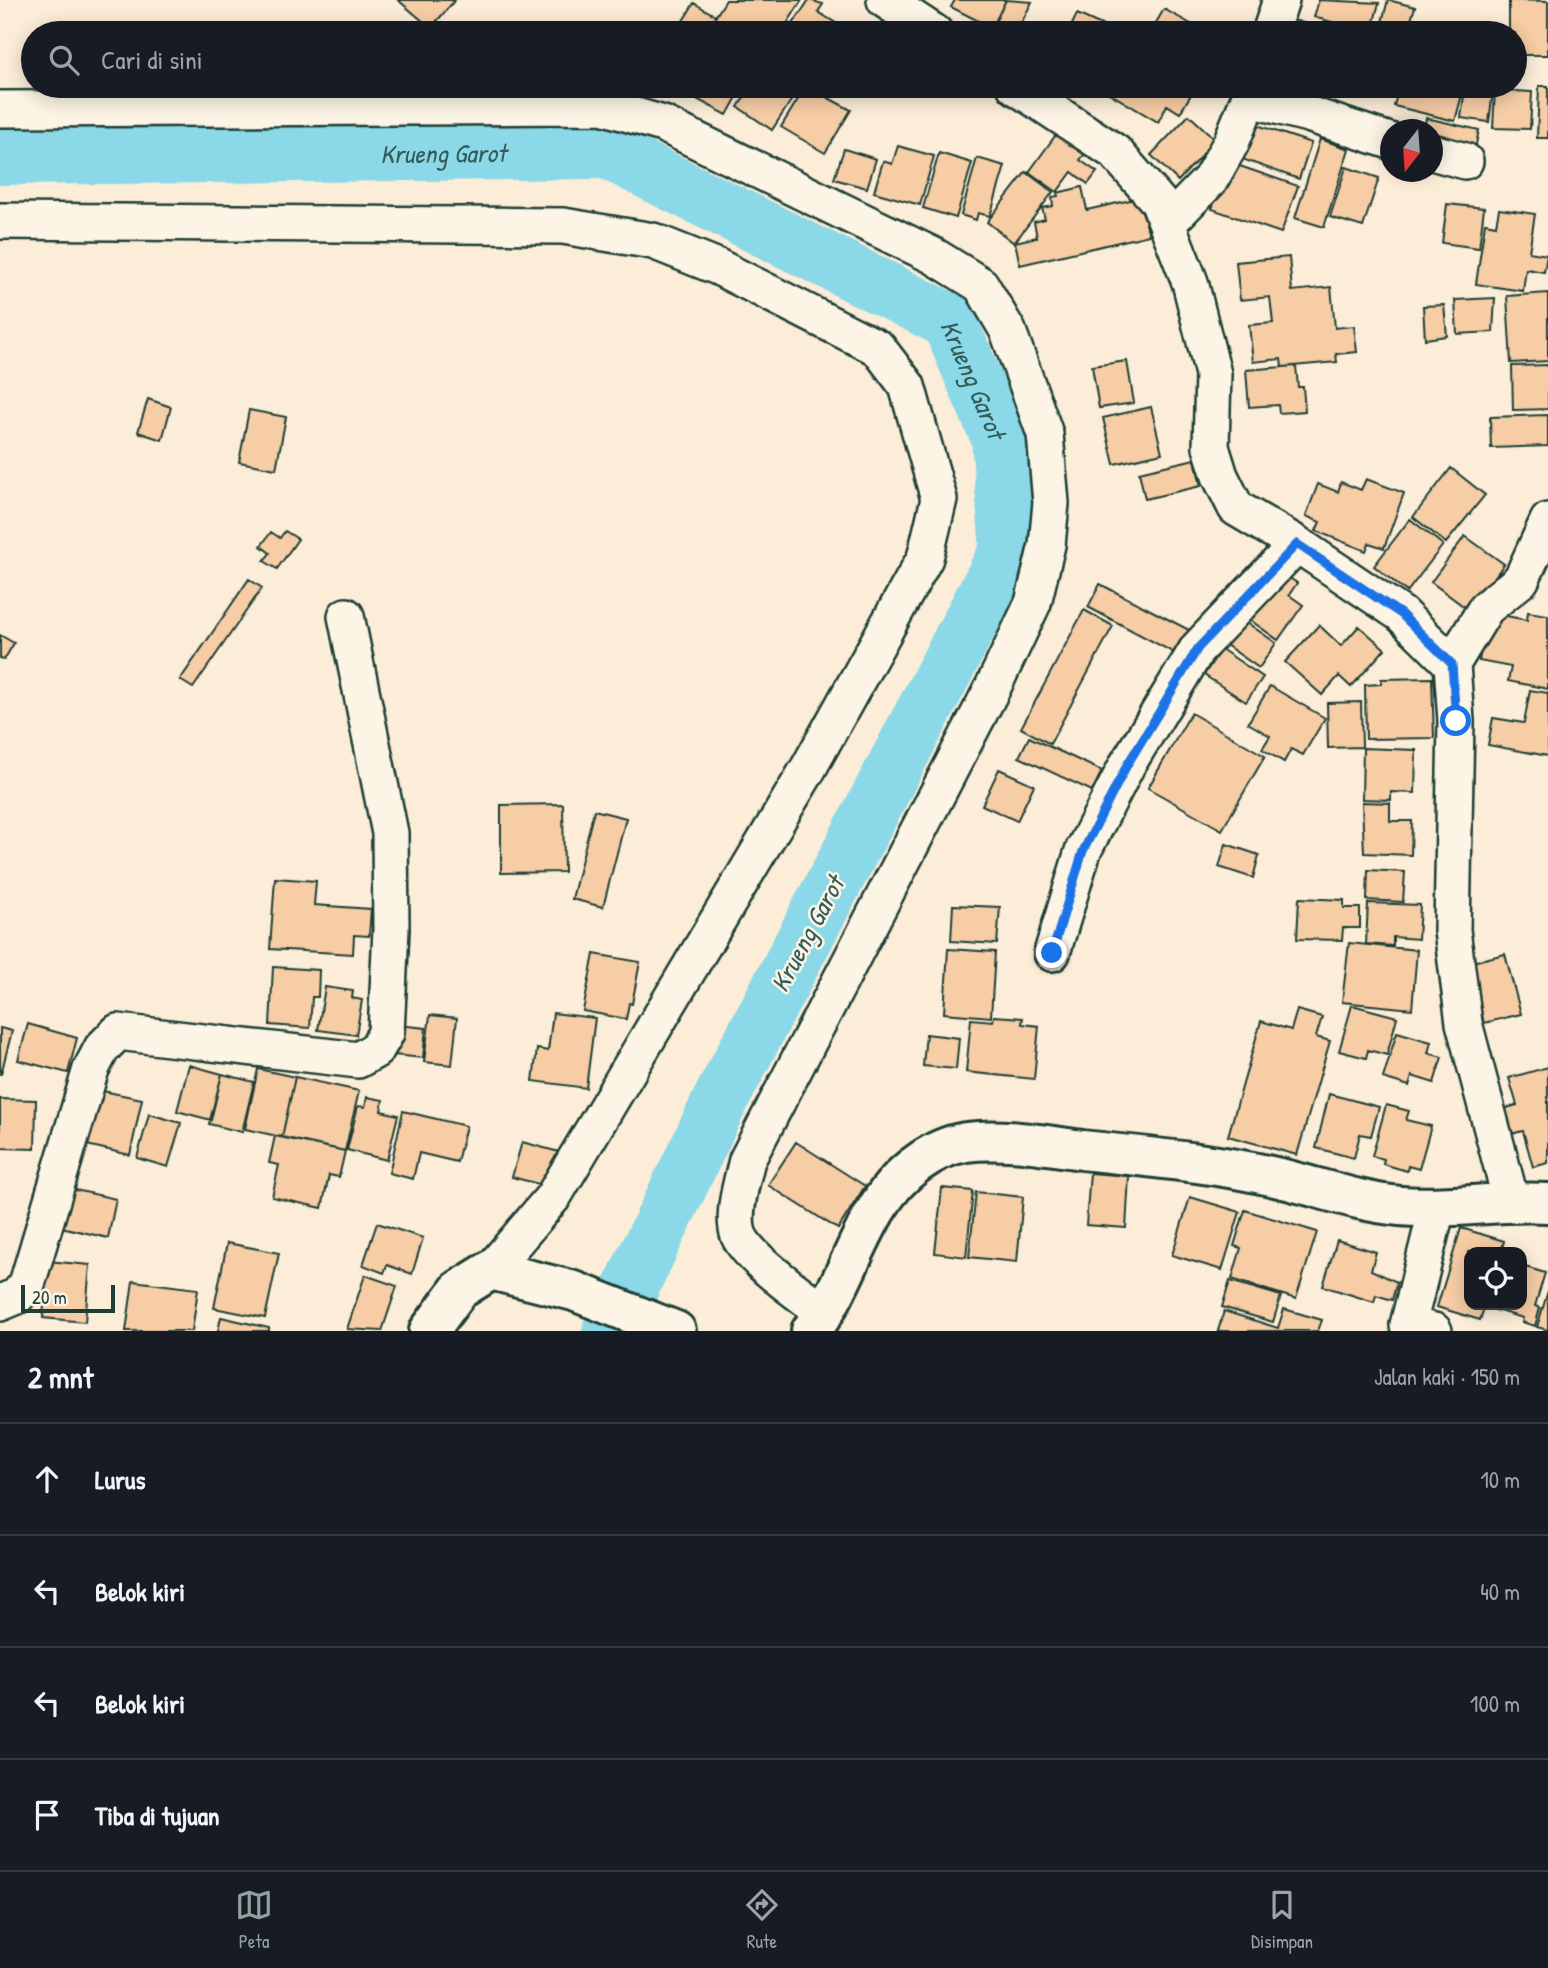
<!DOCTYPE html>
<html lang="id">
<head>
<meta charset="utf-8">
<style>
  :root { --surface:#171b24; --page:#20242c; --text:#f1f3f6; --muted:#9ea1a6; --line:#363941; --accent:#92a19f }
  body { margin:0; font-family:"Patrick Hand",sans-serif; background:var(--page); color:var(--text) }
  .controls { position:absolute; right:21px; bottom:21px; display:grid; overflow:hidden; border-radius:14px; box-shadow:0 4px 18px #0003 }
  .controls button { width:63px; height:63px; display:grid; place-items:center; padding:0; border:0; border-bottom:2px solid var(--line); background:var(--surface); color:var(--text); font:35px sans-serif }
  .compass { position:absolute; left:1380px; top:119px; width:63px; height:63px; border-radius:50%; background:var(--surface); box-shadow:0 4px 18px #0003; rotate:197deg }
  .scale { position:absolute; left:21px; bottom:18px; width:94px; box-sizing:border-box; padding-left:7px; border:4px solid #1f3d34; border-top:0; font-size:19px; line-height:24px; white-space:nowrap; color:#1f3d34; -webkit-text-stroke:5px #fcf5e5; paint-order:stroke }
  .stop { position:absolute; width:21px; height:21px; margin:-16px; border:5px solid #1a73e8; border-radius:50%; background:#fff }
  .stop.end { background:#1a73e8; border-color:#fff; box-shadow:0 2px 7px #0008 }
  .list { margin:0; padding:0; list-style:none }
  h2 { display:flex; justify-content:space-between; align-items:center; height:91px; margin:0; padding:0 28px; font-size:30px }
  h2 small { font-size:23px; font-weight:400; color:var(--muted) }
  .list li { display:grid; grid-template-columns:46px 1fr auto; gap:21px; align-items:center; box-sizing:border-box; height:112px; padding:0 28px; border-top:2px solid var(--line) }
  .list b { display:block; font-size:26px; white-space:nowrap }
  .list em { font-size:23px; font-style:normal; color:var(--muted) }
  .icon { flex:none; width:38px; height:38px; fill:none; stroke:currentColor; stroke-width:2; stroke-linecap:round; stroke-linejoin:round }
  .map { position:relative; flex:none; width:1548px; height:1331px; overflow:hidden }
  .search { position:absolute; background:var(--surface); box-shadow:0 4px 18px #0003; left:21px; right:21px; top:21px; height:77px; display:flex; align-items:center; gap:18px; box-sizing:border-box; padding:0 24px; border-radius:38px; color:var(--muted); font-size:26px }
  .sheet { height:539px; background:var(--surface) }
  nav { display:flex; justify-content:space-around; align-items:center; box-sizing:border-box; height:98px; border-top:2px solid var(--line); background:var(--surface); font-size:19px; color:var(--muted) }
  nav a { display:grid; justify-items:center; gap:4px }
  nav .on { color:var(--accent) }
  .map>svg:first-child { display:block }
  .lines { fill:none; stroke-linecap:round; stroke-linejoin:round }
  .river { stroke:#8ad8e8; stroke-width:56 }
  .building { fill:#f6cda5; stroke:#1f3d34; stroke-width:2 }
  .minor-casing { stroke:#1f3d34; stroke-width:40 }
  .tertiary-casing { stroke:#1f3d34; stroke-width:44 }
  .minor { stroke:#fcf5e5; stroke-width:35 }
  .tertiary { stroke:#fcf5e5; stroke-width:38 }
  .route { stroke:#1a73e8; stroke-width:9 }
  .labels { text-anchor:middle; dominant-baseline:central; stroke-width:5; stroke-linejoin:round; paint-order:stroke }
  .water-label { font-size:26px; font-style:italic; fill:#345c58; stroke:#fcf5e5 }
</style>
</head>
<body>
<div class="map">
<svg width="1548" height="1331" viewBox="0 0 1548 1331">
  <rect width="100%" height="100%" fill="#fbedd8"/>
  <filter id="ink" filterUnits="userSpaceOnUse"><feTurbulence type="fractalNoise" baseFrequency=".0143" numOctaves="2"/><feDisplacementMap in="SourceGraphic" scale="14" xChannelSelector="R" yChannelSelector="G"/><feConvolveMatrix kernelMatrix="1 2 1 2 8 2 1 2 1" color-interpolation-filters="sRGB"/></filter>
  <g filter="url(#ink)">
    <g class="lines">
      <path class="river" id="s1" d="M 0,157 L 607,151 L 949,321 L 999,438 L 1008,550 L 722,1097 L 610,1331"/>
    </g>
    <path class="building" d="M 398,0 L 455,0 L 431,28 Z
      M 726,0 L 802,0 L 781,33 L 705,33 Z
      M 809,0 L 823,4 L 818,12 L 844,28 L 840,33 L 787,33 Z
      M 955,0 L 1006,0 L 992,28 L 951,7 Z
      M 1006,0 L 1032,2 L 1016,33 L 1003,33 L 992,28 Z
      M 1319,0 L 1379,3 L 1371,33 L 1314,17 Z
      M 1388,0 L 1415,7 L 1407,33 L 1379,33 Z
      M 1509,0 L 1548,1 L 1548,55 L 1515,55 L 1515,33 L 1509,33 Z
      M 694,3 L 716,16 L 705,33 L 684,33 L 678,29 Z
      M 1164,9 L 1207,33 L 1150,33 Z
      M 1077,14 L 1119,33 L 1068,33 Z
      M 1284,17 L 1319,28 L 1317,33 L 1279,33 Z
      M 692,86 L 743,86 L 727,115 L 687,94 Z
      M 752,86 L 785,86 L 796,93 L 772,130 L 738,107 Z
      M 806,86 L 851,110 L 825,153 L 781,127 Z
      M 1107,86 L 1196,86 L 1180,113 L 1167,105 L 1158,122 L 1104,90 Z
      M 1277,86 L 1311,86 L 1307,99 L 1276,90 Z
      M 1399,86 L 1441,86 L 1463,91 L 1455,121 L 1394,106 Z
      M 1539,86 L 1548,86 L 1548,138 L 1537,138 Z
      M 1465,88 L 1493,92 L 1489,122 L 1461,118 Z
      M 1495,90 L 1532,92 L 1530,129 L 1493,128 Z
      M 1189,115 L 1216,140 L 1178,181 L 1151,155 Z
      M 1426,118 L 1479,130 L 1475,149 L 1432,140 L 1432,130 L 1424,130 Z
      M 1254,124 L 1311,143 L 1299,179 L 1242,159 Z
      M 1063,125 L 1091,146 L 1080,160 L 1097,172 L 1088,184 L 1072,172 L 1057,192 L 1029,172 Z
      M 1320,139 L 1349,149 L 1324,227 L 1295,218 Z
      M 898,146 L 934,156 L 920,205 L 874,192 L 883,161 L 892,164 Z
      M 844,149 L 876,159 L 867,188 L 834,179 Z
      M 939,153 L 972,163 L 956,218 L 923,208 Z
      M 977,158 L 1005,166 L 990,216 L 978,213 L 976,220 L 961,215 Z
      M 1228,162 L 1298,186 L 1281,233 L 1212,209 Z
      M 1346,167 L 1379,178 L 1363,227 L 1330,217 Z
      M 1026,172 L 1053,192 L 1014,243 L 987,222 Z
      M 1082,187 L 1087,210 L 1139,198 L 1149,235 L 1020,265 L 1015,242 L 1037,237 L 1034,222 L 1045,219 L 1042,208 L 1053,206 L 1052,197 L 1058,196 L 1057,193 Z
      M 1447,204 L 1484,208 L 1479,248 L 1442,243 Z
      M 1499,209 L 1535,214 L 1529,252 L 1547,255 L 1544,272 L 1526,269 L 1523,291 L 1476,284 L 1485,223 L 1496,225 Z
      M 1289,257 L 1292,291 L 1331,287 L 1335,328 L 1354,326 L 1357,352 L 1336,354 L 1337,362 L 1282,367 L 1281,359 L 1253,362 L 1249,325 L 1273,323 L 1270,297 L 1240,300 L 1236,262 Z
      M 1548,293 L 1548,361 L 1511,363 L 1507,296 Z
      M 1495,298 L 1493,332 L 1457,334 L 1455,300 Z
      M 1444,305 L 1447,336 L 1425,339 L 1423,306 Z
      M 1127,361 L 1134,403 L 1099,408 L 1092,366 Z
      M 1548,365 L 1548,409 L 1513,410 L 1512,366 Z
      M 1296,366 L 1298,387 L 1303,387 L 1305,411 L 1279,413 L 1278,405 L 1249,407 L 1246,370 Z
      M 148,399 L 171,407 L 162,440 L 138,432 Z
      M 1151,407 L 1162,453 L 1114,464 L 1103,418 Z
      M 249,410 L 286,417 L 276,469 L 239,462 Z
      M 1548,415 L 1548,446 L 1491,448 L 1490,417 Z
      M 1195,459 L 1201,486 L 1145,499 L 1139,472 Z
      M 1451,468 L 1485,495 L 1446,543 L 1413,517 Z
      M 1366,479 L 1404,493 L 1384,548 L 1369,543 L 1366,551 L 1316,531 L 1320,522 L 1306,516 L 1318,484 L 1338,492 L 1341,482 L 1361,490 Z
      M 1410,519 L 1443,545 L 1407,592 L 1374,566 Z
      M 285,531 L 298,539 L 277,569 L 264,561 L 270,553 L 261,546 L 271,532 L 280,538 Z
      M 1465,536 L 1504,564 L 1470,611 L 1431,582 Z
      M 1278,570 L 1297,583 L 1289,595 L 1303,605 L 1278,640 L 1246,617 Z
      M 249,579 L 262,588 L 193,688 L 180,680 Z
      M 1100,584 L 1189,630 L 1176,654 L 1088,607 Z
      M 1084,610 L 1113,626 L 1050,744 L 1021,728 Z
      M 1528,612 L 1548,615 L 1548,689 L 1508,681 L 1511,667 L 1479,661 L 1484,632 L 1492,633 L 1496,614 L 1527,620 Z
      M 1243,620 L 1276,643 L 1259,668 L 1226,645 Z
      M 1319,625 L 1341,646 L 1359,626 L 1385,649 L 1351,687 L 1339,676 L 1322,695 L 1285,662 Z
      M 0,635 L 14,643 L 4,660 L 0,658 Z
      M 1221,649 L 1263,677 L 1246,702 L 1204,675 Z
      M 1432,678 L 1434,738 L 1366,739 L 1365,685 L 1381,684 L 1381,679 Z
      M 1270,686 L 1325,718 L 1303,755 L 1291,749 L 1284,762 L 1262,749 L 1270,736 L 1248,723 Z
      M 1530,690 L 1548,693 L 1548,756 L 1488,745 L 1493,718 L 1524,723 Z
      M 1361,702 L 1362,747 L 1328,748 L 1327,703 Z
      M 1191,713 L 1265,756 L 1222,830 L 1148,788 Z
      M 1029,737 L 1102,771 L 1092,791 L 1019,757 Z
      M 1363,748 L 1416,750 L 1415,793 L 1391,792 L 1391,800 L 1362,799 Z
      M 999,769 L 1034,785 L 1017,821 L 982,805 Z
      M 1362,802 L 1390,803 L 1390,821 L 1412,821 L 1411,855 L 1364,853 Z
      M 563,804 L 564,872 L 501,873 L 501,805 Z
      M 594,810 L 626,818 L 603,907 L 572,899 Z
      M 1226,844 L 1259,855 L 1253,878 L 1219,867 Z
      M 1368,870 L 1405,872 L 1403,902 L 1367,900 Z
      M 275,878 L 316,881 L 314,905 L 371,909 L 369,936 L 354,935 L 353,954 L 270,949 Z
      M 1299,898 L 1344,900 L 1344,908 L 1360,908 L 1360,928 L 1343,928 L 1342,940 L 1297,939 Z
      M 1368,903 L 1420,905 L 1418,939 L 1393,937 L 1393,946 L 1366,944 Z
      M 953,905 L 1000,907 L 997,944 L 951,941 Z
      M 1349,943 L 1417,950 L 1412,1009 L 1342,1002 Z
      M 948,949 L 995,952 L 991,1017 L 944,1013 Z
      M 594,954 L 640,962 L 632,1004 L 629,1003 L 626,1019 L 583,1011 Z
      M 1505,954 L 1521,1014 L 1484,1023 L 1468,963 Z
      M 273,967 L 319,970 L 318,997 L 312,997 L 310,1028 L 270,1025 Z
      M 325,987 L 353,991 L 352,998 L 362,1000 L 356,1035 L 318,1030 Z
      M 1352,1005 L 1397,1017 L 1387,1055 L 1368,1050 L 1366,1058 L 1339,1051 Z
      M 1297,1010 L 1322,1017 L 1316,1037 L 1330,1041 L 1297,1155 L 1228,1136 L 1261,1021 L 1291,1030 Z
      M 553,1013 L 595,1018 L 586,1088 L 533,1081 L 537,1049 L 548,1051 Z
      M 430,1015 L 457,1018 L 452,1065 L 424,1062 Z
      M 994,1016 L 1023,1018 L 1022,1024 L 1039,1026 L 1034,1079 L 966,1072 L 971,1019 L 993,1021 Z
      M 28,1024 L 77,1038 L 68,1073 L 18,1060 Z
      M 397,1025 L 426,1028 L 423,1058 L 394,1055 Z
      M 0,1028 L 12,1031 L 1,1074 L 0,1074 Z
      M 1397,1032 L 1431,1042 L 1428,1053 L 1442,1057 L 1434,1083 L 1412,1076 L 1409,1086 L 1383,1078 Z
      M 926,1034 L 959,1038 L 956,1069 L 923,1066 Z
      M 189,1065 L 222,1074 L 211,1120 L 177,1111 Z
      M 1548,1067 L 1548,1163 L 1533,1167 L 1523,1131 L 1510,1134 L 1503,1109 L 1517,1105 L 1509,1078 Z
      M 258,1069 L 295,1077 L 282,1137 L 245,1129 Z
      M 222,1074 L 254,1082 L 242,1132 L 209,1124 Z
      M 295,1077 L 359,1091 L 345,1151 L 282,1137 Z
      M 98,1090 L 142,1099 L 130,1155 L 87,1145 Z
      M 1329,1094 L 1379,1107 L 1371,1136 L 1360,1134 L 1354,1158 L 1316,1148 Z
      M 367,1097 L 383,1100 L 381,1111 L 398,1115 L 387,1160 L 347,1150 L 358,1106 L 365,1107 Z
      M 0,1099 L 36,1100 L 35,1149 L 0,1148 Z
      M 1386,1105 L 1409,1111 L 1406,1120 L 1431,1126 L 1419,1169 L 1408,1166 L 1407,1171 L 1383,1164 L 1384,1159 L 1372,1156 Z
      M 403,1111 L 466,1126 L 457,1162 L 419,1153 L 413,1179 L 389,1173 Z
      M 149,1114 L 181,1123 L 168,1167 L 137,1158 Z
      M 275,1136 L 345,1151 L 339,1177 L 329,1175 L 322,1208 L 272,1197 L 279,1165 L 269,1163 Z
      M 522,1142 L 559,1152 L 550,1187 L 512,1177 Z
      M 796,1142 L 865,1186 L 838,1229 L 768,1185 Z
      M 1090,1173 L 1129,1176 L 1126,1228 L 1086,1225 Z
      M 62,1187 L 116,1199 L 108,1238 L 53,1225 Z
      M 942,1188 L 973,1191 L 966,1257 L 935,1253 Z
      M 976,1192 L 1023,1197 L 1017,1262 L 969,1257 Z
      M 1190,1197 L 1240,1212 L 1222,1270 L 1172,1255 Z
      M 1245,1210 L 1317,1232 L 1296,1299 L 1232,1279 L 1241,1248 L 1234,1246 Z
      M 377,1223 L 423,1238 L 412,1274 L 387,1265 L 384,1273 L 363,1265 Z
      M 1461,1228 L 1504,1241 L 1501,1252 L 1469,1252 L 1469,1305 L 1485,1305 L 1480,1320 L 1437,1307 Z
      M 1337,1240 L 1376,1252 L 1371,1270 L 1397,1282 L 1392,1300 L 1376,1295 L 1374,1302 L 1323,1286 Z
      M 227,1243 L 279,1253 L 265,1318 L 214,1308 Z
      M 47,1261 L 90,1265 L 85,1322 L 43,1318 Z
      M 1522,1266 L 1545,1273 L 1535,1306 L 1540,1308 L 1535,1326 L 1522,1322 L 1523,1318 L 1492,1309 L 1494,1305 L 1522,1305 Z
      M 365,1275 L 397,1286 L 382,1331 L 347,1329 Z
      M 133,1281 L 198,1289 L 192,1331 L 126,1331 Z
      M 1230,1281 L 1281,1296 L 1273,1322 L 1222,1307 Z
      M 1548,1291 L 1548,1330 L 1537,1327 Z
      M 1284,1309 L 1322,1320 L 1318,1331 L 1218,1331 L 1224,1311 L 1278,1328 Z
      M 221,1317 L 269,1328 L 269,1331 L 218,1331 Z"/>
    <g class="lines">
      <defs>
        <path id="minor" d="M 885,0 L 935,33
          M 1270,33 L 1281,0
          M 1015,86 L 1115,152 L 1158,201 L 1190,282 L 1213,374 L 1211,447 L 1220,476 L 1236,508 L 1297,544 L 1401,614 L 1452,664 L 1456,721 L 1452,930 L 1464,1023 L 1511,1201
          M 1250,99 L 1308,114 L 1390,141
          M 0,109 L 602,106 L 663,124 L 934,256 L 981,285 L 1008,331 L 1045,434 L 1051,503 L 1047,545 L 1033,603 L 993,687 L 747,1160 C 742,1181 731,1216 739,1236 C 750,1260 803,1296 825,1313
          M 1432,152 L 1465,161
          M 0,221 L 563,226 L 653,241 L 718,267 L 878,348 L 907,386 L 939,499 L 925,558 L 808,769 L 553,1197 L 491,1270
          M 1167,224 L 1210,180 L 1231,143 L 1254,86
          M 1452,664 L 1486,608 L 1521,580 L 1548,521
          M 1052,953 L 1083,851 L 1127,765 L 1198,648 L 1297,544
          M 0,1303 L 17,1296 L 27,1284 L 91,1069 L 102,1048 L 118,1032 L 358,1060 L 376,1050 L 386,1033 L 391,929 L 390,833 L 346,616
          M 1434,1331 L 1408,1325 L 1437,1208"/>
        <path id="tertiary" d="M 429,1331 L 459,1290 L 491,1270 L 574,1291 L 676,1331
          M 811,1331 C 852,1280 862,1202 918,1163 C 933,1152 947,1145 966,1142 C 1003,1137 1045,1145 1082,1150 C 1145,1157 1209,1162 1271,1176 C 1313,1185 1356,1202 1400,1206 C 1449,1210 1498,1200 1548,1203"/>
      </defs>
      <use href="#minor" class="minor-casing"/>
      <use href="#tertiary" class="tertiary-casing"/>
      <use href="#minor" class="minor"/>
      <use href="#tertiary" class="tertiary"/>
    </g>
  </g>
  <g class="lines" filter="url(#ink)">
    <path class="route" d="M 1052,953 L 1083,851 L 1127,765 L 1198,648 L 1297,544 L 1401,614 L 1452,664 L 1456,721"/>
  </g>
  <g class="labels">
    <g class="water-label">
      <text stroke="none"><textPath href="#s1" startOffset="443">Krueng Garot</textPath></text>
      <text stroke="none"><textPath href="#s1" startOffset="1052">Krueng Garot</textPath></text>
      <text transform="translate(807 934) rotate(-62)">Krueng Garot</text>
    </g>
  </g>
</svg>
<div class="controls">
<button><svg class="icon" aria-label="locate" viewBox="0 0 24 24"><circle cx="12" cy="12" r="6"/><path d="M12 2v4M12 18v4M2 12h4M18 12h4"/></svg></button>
</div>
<svg class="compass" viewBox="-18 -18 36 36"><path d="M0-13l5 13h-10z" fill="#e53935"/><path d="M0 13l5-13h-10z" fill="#9ea1a6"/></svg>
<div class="scale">20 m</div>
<div class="stop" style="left:1456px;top:721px"></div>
<div class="stop end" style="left:1052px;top:953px"></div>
<div class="search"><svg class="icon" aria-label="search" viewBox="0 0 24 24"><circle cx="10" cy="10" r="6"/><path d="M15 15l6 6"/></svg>Cari di sini</div>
</div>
<section class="sheet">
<h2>2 mnt<small>Jalan kaki · 150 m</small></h2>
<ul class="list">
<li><svg class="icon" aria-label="ahead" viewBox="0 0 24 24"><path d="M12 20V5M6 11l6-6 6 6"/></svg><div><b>Lurus</b></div><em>10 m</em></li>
<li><svg class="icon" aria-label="left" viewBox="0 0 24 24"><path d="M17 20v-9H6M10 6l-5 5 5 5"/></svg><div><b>Belok kiri</b></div><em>40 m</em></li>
<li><svg class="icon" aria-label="left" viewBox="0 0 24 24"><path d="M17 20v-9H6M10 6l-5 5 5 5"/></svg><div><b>Belok kiri</b></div><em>100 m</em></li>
<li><svg class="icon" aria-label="arrive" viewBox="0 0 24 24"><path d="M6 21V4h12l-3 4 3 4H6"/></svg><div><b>Tiba di tujuan</b></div></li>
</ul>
</section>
<nav>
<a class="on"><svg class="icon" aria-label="map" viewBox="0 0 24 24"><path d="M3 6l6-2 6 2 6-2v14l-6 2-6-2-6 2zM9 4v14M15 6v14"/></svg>Peta</a>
<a><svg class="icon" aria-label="directions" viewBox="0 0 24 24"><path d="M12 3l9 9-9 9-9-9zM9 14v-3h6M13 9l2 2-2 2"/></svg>Rute</a>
<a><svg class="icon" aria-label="saved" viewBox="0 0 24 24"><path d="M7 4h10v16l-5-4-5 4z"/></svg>Disimpan</a>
</nav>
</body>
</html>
